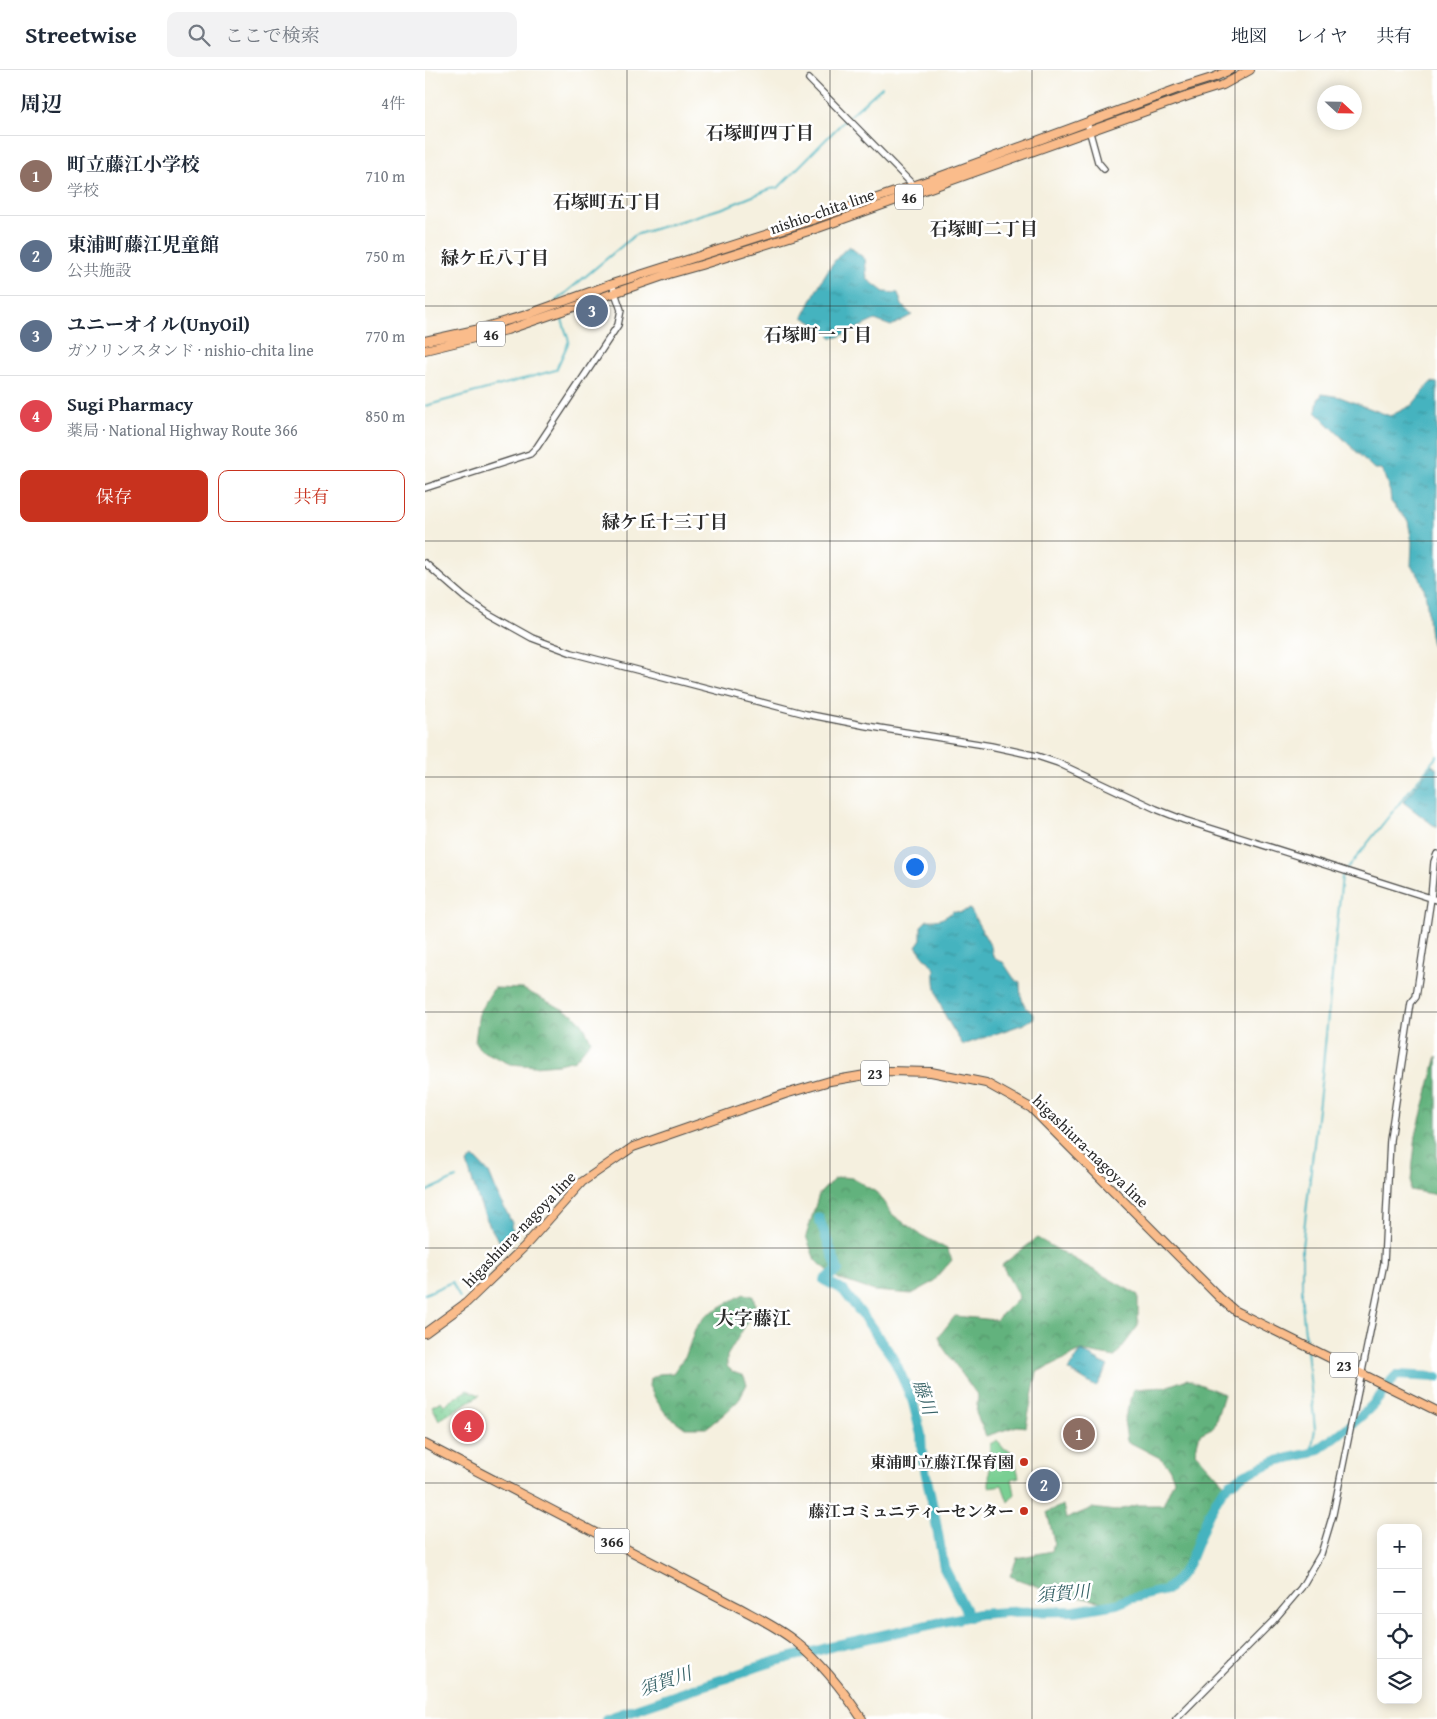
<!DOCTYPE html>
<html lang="ja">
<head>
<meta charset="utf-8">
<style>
  :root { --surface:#fff; --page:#f2f2f3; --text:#1f2937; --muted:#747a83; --line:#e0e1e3; --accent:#c8321e }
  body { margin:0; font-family:"Gentium Book Plus","Noto Serif JP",serif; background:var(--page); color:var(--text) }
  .controls { position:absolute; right:15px; bottom:15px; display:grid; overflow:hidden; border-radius:10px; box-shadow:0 2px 12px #0003 }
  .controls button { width:45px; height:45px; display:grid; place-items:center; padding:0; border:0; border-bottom:1px solid var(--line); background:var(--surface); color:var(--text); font:25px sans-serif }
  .compass { position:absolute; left:892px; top:15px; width:45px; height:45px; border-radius:50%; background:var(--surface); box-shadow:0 2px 12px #0003; rotate:112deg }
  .you { position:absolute; left:489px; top:796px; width:18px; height:18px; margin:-12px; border:4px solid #fff; border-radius:50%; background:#1a73e8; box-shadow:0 0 0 8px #1a73e833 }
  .badge { display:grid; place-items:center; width:32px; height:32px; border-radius:50%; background:var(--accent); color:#fff; font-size:16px; font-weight:700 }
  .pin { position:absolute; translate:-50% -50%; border:2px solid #fff; box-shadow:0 1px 5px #0006 }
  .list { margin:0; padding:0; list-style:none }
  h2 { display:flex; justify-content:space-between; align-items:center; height:65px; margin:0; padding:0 20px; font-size:21px }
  h2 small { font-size:16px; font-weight:400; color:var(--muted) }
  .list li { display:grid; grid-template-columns:32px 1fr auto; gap:15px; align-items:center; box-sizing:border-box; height:80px; padding:0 20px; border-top:1px solid var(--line) }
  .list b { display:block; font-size:19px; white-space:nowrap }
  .list p { margin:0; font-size:16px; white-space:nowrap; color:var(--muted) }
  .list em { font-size:16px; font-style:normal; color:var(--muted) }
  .actions { display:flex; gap:10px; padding:15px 20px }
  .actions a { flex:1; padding:11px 0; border:1px solid var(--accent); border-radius:10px; text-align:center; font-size:18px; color:var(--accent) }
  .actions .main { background:var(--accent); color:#fff }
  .icon { flex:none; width:28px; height:28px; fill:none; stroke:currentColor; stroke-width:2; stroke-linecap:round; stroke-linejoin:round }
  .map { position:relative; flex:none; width:1012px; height:1649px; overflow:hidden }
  header { display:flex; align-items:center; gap:30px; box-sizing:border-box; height:70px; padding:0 25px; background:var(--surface); border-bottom:1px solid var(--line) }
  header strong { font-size:24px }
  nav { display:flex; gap:28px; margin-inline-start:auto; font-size:18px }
  .search { width:350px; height:45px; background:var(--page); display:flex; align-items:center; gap:12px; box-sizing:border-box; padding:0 18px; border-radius:10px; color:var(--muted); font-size:19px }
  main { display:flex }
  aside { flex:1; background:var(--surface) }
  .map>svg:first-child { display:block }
  .green { fill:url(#green-dots); stroke:#527d5f }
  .forest { fill:url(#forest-crowns); stroke:#466e54 }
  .pitch { fill:#79cf93; stroke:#527d5f }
  .water { fill:url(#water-ripples); stroke:#386f75 }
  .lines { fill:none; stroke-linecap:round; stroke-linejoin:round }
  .stream { stroke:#45b3bf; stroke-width:2 }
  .river { stroke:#45b3bf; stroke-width:10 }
  .tertiary-casing { stroke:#494946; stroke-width:8 }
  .primary-casing { stroke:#494946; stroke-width:10 }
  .trunk-casing { stroke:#494946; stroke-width:10 }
  .tertiary { stroke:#fff; stroke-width:5.5 }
  .primary { stroke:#fabc8b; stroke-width:8 }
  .trunk { stroke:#fabc8b; stroke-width:8 }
  .grid { fill:none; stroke:#2b2b2b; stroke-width:1; stroke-opacity:0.55 }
  .poi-dot { fill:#c8321e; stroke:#fff; stroke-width:2 }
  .labels { text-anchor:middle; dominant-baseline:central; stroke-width:5; stroke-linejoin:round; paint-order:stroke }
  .shield { fill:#fff; stroke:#6b6b6b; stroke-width:1 }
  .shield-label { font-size:15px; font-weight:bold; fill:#2b2b2b }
  .street-label { font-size:16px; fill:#2b2b2b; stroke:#fff }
  .poi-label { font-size:16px; font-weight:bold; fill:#2b2b2b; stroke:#fff; text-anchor:end }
  .neighbourhood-label { font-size:18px; font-weight:bold; fill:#2b2b2b; stroke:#fff }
  .water-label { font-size:18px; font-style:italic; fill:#356166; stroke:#fff }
  .quarter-label { font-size:19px; font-weight:bold; fill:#2b2b2b; stroke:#fff }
</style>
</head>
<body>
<header>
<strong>Streetwise</strong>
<div class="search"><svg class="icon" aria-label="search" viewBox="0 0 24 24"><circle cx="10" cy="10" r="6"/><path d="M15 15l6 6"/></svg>ここで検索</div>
<nav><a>地図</a><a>レイヤ</a><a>共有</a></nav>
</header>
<main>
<aside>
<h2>周辺<small>4件</small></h2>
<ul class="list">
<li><span class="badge" style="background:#8d6e63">1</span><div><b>町立藤江小学校</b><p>学校</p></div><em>710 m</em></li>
<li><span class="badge" style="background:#5c6f8a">2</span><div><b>東浦町藤江児童館</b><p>公共施設</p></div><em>750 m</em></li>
<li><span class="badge" style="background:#5c6f8a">3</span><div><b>ユニーオイル(UnyOil)</b><p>ガソリンスタンド · nishio-chita line</p></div><em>770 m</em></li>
<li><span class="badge" style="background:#e0444e">4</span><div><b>Sugi Pharmacy</b><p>薬局 · National Highway Route 366</p></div><em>850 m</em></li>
</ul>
<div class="actions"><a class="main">保存</a><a>共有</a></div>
</aside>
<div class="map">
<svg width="1012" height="1649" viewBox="0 0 1012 1649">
  <defs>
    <pattern id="green-dots" width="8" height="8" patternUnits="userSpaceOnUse" patternTransform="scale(1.25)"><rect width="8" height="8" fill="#79cf93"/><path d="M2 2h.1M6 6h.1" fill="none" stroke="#63a878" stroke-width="1.8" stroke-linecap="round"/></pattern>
    <pattern id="forest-crowns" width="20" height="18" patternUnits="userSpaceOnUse" patternTransform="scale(1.25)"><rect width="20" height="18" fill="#62b27d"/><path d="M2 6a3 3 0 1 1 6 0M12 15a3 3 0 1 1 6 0" fill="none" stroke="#519167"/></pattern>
    <pattern id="water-ripples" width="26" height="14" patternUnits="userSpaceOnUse" patternTransform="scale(1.25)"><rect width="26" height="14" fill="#45b3bf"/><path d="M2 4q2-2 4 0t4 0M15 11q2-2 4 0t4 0" fill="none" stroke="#3a929b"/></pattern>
  </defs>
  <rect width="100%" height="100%" fill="#fff"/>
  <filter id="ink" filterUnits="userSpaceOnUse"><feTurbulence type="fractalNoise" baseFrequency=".02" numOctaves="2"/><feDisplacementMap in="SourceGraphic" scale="10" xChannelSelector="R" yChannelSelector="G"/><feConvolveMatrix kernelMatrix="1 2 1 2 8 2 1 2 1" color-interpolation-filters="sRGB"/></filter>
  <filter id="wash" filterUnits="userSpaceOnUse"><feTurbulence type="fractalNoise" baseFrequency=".0096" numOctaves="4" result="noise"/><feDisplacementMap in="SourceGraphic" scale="20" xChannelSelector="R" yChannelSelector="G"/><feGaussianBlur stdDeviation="1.12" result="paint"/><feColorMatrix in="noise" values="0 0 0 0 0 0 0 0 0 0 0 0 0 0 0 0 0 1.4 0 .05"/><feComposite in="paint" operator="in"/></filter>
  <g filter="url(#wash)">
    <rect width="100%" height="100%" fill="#f5f0df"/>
    <path class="green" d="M 42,1320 L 55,1325 L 14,1350 L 7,1336 L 16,1331 L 19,1335 Z"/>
    <path class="forest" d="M 69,918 L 98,919 L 149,945 L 157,953 L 166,971 L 150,990 L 133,994 L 109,996 L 85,994 L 55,980 L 50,972 L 54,942 Z
      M 1012,986 L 1012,1125 L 985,1120 L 991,1065 Z
      M 417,1107 L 427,1108 L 451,1122 L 468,1145 L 496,1165 L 522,1179 L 527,1190 L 507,1213 L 487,1224 L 449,1221 L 414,1209 L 390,1190 L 381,1166 L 394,1124 L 409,1109 Z
      M 612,1168 L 713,1225 L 713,1256 L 690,1287 L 656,1281 L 612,1302 L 601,1357 L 592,1356 L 561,1366 L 551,1343 L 553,1326 L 517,1276 L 514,1266 L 530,1246 L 571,1250 L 594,1227 L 577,1195 Z
      M 319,1224 L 328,1226 L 330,1235 L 329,1241 L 302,1286 L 302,1296 L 308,1302 L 319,1306 L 322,1314 L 313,1331 L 298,1345 L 281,1358 L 260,1358 L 241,1344 L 231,1330 L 224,1316 L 225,1309 L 234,1304 L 248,1303 L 261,1285 L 270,1259 L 281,1245 Z
      M 762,1309 L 799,1324 L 789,1357 L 775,1364 L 770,1382 L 802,1417 L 789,1435 L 778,1457 L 764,1492 L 740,1520 L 689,1534 L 631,1523 L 592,1509 L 585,1506 L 592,1488 L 627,1481 L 629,1471 L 622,1442 L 638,1435 L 641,1449 L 667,1438 L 690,1441 L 712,1435 L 738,1435 L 749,1410 L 744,1397 L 735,1388 L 702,1371 L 699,1350 L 709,1319 L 740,1317 Z"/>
    <path class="pitch" d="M 572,1370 L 578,1378 L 588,1382 L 594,1407 L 587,1409 L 590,1424 L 583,1432 L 577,1415 L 564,1417 L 565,1374 Z"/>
    <path class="water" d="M 424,176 L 440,189 L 442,209 L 459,222 L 473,223 L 477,235 L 487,245 L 466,256 L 450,250 L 413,267 L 406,268 L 403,262 L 378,247 C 391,222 402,194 424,176 Z
      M 1006,312 L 1012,313 L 1012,600 C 1010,588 1007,577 1005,565 C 1001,541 1005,515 986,496 L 987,472 L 983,451 L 966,432 L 965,422 L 957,399 L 949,399 L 891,342 L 893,330 L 897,324 L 915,327 L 965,346 L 987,335 Z
      M 1007,695 L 1012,699 L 1012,758 L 978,732 Z
      M 545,839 L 566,877 L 568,886 L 572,890 L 578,892 L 590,910 L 595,913 C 595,924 597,937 607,942 L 609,948 L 599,954 L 538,975 C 522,950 508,930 510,899 L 497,884 L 491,876 L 496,869 L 496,856 L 502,850 C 513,851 521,848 528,841 L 535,842 Z
      M 49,1087 L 64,1103 L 73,1125 L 87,1153 L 86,1157 L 90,1162 L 90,1166 L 87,1169 L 77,1174 C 60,1155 49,1117 42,1093 Z
      M 656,1281 L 683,1296 L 671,1317 L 643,1300 Z"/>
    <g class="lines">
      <path class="stream" d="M 131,231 L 210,165 L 301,137 L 345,119 L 353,118 L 419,51 L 457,17
        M 0,336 L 131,300 L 144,271 L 135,244
        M 922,799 L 1012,686
        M 0,1122 L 31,1108
        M 0,1224 L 27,1212 L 35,1228
        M 881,1273 L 877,1234 L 877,1177 L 897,1005 L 917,806 L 919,803
        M 882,1280 L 890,1359 L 886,1383"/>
      <path class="river" d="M 394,1148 L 413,1200 L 399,1210 L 418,1220 L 439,1247 L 469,1289 L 488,1332 L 496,1365 L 497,1386 L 509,1442 L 519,1497 L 544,1547
        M 181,1649 L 319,1602 C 349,1589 381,1585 412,1575 L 554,1544 L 581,1542 L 650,1541 L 691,1534 L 704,1529 L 741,1520 L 751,1511 L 764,1493 L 784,1443 L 797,1421 L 804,1415 L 816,1406 L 851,1391 L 886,1383 L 894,1379 C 914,1364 937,1348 953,1329 C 960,1320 964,1312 972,1305 L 1012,1307"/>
    </g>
  </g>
  <g filter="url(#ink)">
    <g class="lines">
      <defs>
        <path id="tertiary" d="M 384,9 L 491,118
          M 662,52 L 673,92 L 679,99
          M 0,418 L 105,384 L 112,377 L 193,255 L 196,240 L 187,214
          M 0,493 L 39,527 L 64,544 L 107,568 L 147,583 L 381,644 L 442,656 L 566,676 L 612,686 L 633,693 L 731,739 L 759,750 L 1012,830
          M 751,1649 L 848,1551 L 876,1518 L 896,1484 L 908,1444 L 959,1193 L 965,1070 L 986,933 L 991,927 L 1006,828 L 1009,792 L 1012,784"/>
        <path id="primary" d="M 0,271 L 50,260 L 101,245 L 187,214 L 390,149 L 511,108 L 755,18 L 790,7 L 805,0
          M 0,280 L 82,260 L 244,204 L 276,195 L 393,158 L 763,26 L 798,15 L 825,0
          M 0,1263 L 41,1233 L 99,1177 L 157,1112 L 208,1077 L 360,1024 L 405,1011 L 464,1001 L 506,1002 L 561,1013 L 606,1038 L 795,1228 L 810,1241 L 1012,1341"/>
        <path id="trunk" d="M 0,1374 L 311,1536 C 331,1547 353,1557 371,1572 C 398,1594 418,1620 437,1649"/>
      </defs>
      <use href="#tertiary" class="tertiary-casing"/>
      <use href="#primary" class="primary-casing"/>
      <use href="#trunk" class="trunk-casing"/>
      <use href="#tertiary" class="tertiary"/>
      <use href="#primary" class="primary"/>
      <use href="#trunk" class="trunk"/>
    </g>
  </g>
  <path class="grid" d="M 202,0 L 202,1649M 405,0 L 405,1649M 607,0 L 607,1649M 810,0 L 810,1649M 0,236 L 1012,236M 0,471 L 1012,471M 0,707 L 1012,707M 0,942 L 1012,942M 0,1178 L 1012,1178M 0,1413 L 1012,1413"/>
  <g class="poi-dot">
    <circle cx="599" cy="1392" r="5"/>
    <circle cx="599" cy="1441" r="5"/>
  </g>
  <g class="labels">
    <g class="shield">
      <rect x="470" y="114.5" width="28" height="25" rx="4"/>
      <rect x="52" y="251.5" width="28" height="25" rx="4"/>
      <rect x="436" y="990.5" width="28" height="25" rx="4"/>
      <rect x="905" y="1282.5" width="28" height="25" rx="4"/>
      <rect x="169.5" y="1458.5" width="35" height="25" rx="4"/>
    </g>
    <g class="shield-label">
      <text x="484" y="127">46</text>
      <text x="66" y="264">46</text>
      <text x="450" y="1003">23</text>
      <text x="919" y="1295">23</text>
      <text x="187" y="1471">366</text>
    </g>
    <g class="street-label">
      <text transform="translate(397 141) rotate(-19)">nishio-chita line</text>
      <text transform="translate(666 1081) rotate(44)">higashiura-nagoya line</text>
      <text transform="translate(94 1159) rotate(-46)">higashiura-nagoya line</text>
    </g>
    <g class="poi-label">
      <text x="589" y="1392">東浦町立藤江保育園</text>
      <text x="589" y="1441">藤江コミュニティーセンター</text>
    </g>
    <g class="neighbourhood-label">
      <text x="335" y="62">石塚町四丁目</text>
      <text x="182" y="131">石塚町五丁目</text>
      <text x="559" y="158">石塚町二丁目</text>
      <text x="70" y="187">緑ケ丘八丁目</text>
      <text x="393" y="264">石塚町一丁目</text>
      <text x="240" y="451">緑ケ丘十三丁目</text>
    </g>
    <g class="water-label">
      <text transform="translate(500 1327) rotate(72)">藤川</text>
      <text transform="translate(638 1523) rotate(-5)">須賀川</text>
      <text transform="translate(240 1611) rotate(-19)">須賀川</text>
    </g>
    <g class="quarter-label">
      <text x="328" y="1248">大字藤江</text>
    </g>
  </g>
</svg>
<div class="controls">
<button>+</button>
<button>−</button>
<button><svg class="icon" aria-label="locate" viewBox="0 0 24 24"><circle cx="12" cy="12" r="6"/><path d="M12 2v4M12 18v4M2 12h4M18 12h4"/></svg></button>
<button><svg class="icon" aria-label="layers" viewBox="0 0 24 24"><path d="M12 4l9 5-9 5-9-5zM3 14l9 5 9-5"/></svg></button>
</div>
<svg class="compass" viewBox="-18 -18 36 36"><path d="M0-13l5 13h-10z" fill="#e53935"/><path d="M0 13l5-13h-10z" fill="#747a83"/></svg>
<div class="you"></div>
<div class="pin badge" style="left:654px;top:1364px;background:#8d6e63">1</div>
<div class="pin badge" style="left:619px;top:1415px;background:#5c6f8a">2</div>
<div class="pin badge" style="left:167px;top:241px;background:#5c6f8a">3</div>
<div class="pin badge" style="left:43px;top:1356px;background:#e0444e">4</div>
</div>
</main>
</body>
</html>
